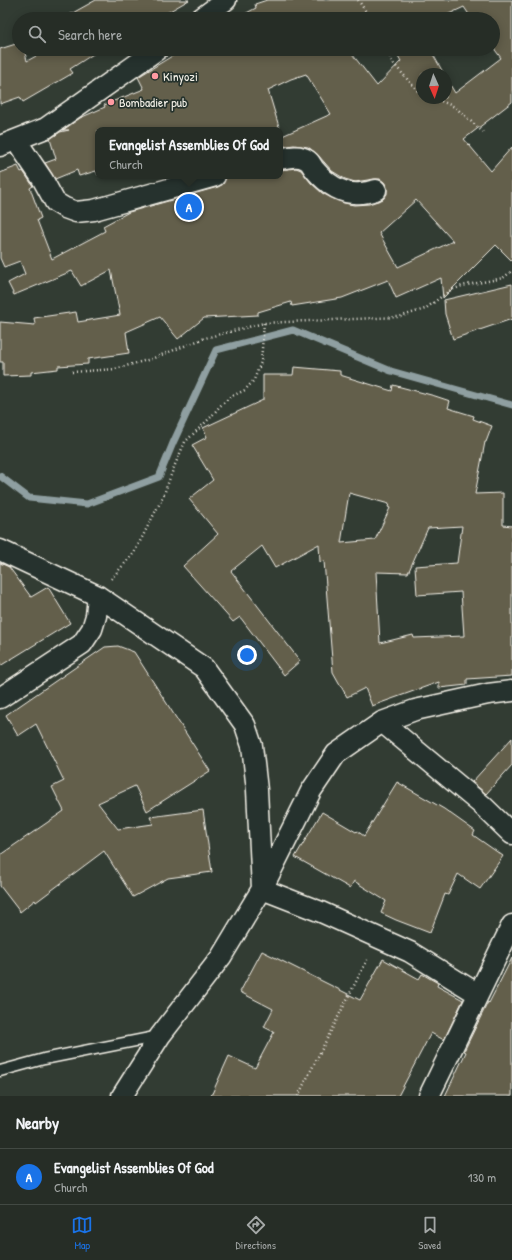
<!DOCTYPE html>
<html lang="en">
<head>
<meta charset="utf-8">
<style>
  :root { --surface:#262d26; --page:#323932; --text:#f1f3f6; --muted:#a4a8a7; --line:#424943; --accent:#1a73e8 }
  body { margin:0; font-family:"Patrick Hand",sans-serif; background:var(--page); color:var(--text) }
  .compass { position:absolute; left:416px; top:68px; width:36px; height:36px; border-radius:50%; background:var(--surface); box-shadow:0 2px 10px #0003; rotate:177deg }
  .you { position:absolute; left:247px; top:655px; width:14px; height:14px; margin:-10px; border:3px solid #fff; border-radius:50%; background:#1a73e8; box-shadow:0 0 0 6px #1a73e833 }
  .badge { display:grid; place-items:center; width:26px; height:26px; border-radius:50%; background:var(--accent); color:#fff; font-size:13px; font-weight:700 }
  .pin { position:absolute; translate:-50% -50%; border:2px solid #fff; box-shadow:0 1px 4px #0006 }
  .popup { position:absolute; left:95px; top:127px; width:188px; height:52px; box-sizing:border-box; display:grid; place-content:center; border-radius:8px; background:var(--surface); filter:drop-shadow(0 1px 3px #0005); font-size:13px; white-space:nowrap; color:var(--muted) }
  .popup b { font-size:15px; color:var(--text) }
  .popup::after { content:''; position:absolute; left:50%; top:100%; margin-left:-8px; border:8px solid transparent; border-top-color:var(--surface) }
  .list { margin:0; padding:0; list-style:none }
  h2 { display:flex; justify-content:space-between; align-items:center; height:52px; margin:0; padding:0 16px; font-size:17px }
  h2 small { font-size:13px; font-weight:400; color:var(--muted) }
  .list li { display:grid; grid-template-columns:26px 1fr auto; gap:12px; align-items:center; box-sizing:border-box; height:56px; padding:0 16px; border-top:1px solid var(--line) }
  .list b { display:block; font-size:15px; white-space:nowrap }
  .list p { margin:0; font-size:13px; white-space:nowrap; color:var(--muted) }
  .list em { font-size:13px; font-style:normal; color:var(--muted) }
  .icon { flex:none; width:22px; height:22px; fill:none; stroke:currentColor; stroke-width:2; stroke-linecap:round; stroke-linejoin:round }
  .map { position:relative; flex:none; width:512px; height:1096px; overflow:hidden }
  .search { position:absolute; background:var(--surface); box-shadow:0 2px 10px #0003; left:12px; right:12px; top:12px; height:44px; display:flex; align-items:center; gap:10px; box-sizing:border-box; padding:0 14px; border-radius:22px; color:var(--muted); font-size:15px }
  .sheet { height:108px; background:var(--surface) }
  nav { display:flex; justify-content:space-around; align-items:center; box-sizing:border-box; height:56px; border-top:1px solid var(--line); background:var(--surface); font-size:11px; color:var(--muted) }
  nav a { display:grid; justify-items:center; gap:2px }
  nav .on { color:var(--accent) }
  .map>svg:first-child { display:block }
  .lines { fill:none; stroke-linecap:round; stroke-linejoin:round }
  .stream { stroke:#8f9fa1; stroke-width:7 }
  .building { fill:#635e4c; stroke:#f4f1e8; fill-rule:evenodd }
  .service-casing { stroke:#f4f1e8; stroke-width:13 }
  .minor-casing { stroke:#f4f1e8; stroke-width:23 }
  .path { stroke:#f4f1e8; stroke-width:2.5; stroke-dasharray:1 3; stroke-linecap:butt }
  .service { stroke:#26332d; stroke-width:10 }
  .minor { stroke:#26332d; stroke-width:20 }
  .poi-dot { fill:#ff9aa2; stroke:#26332d; stroke-width:1.5 }
  .labels { text-anchor:middle; dominant-baseline:central; stroke-width:3.5; stroke-linejoin:round; paint-order:stroke }
  .poi-label { font-size:13px; fill:#f4f1e8; stroke:#26332d; text-anchor:start }
</style>
</head>
<body>
<div class="map">
<svg width="512" height="1096" viewBox="0 0 512 1096">
  <rect width="100%" height="100%" fill="#323c33"/>
  <filter id="ink" filterUnits="userSpaceOnUse"><feTurbulence type="fractalNoise" baseFrequency=".025" numOctaves="2"/><feDisplacementMap in="SourceGraphic" scale="8" xChannelSelector="R" yChannelSelector="G"/><feConvolveMatrix kernelMatrix="1 2 1 2 8 2 1 2 1" color-interpolation-filters="sRGB"/></filter>
  <g filter="url(#ink)">
    <g class="lines">
      <path class="stream" d="M 0,476 L 29,498 L 87,504 L 159,477 L 173,443 L 216,350 L 293,330 L 391,371 L 512,405"/>
    </g>
    <path class="building" d="M 96,0 L 189,0 L 156,19 L 80,19 L 69,15 Z
      M 267,0 L 512,0 L 512,102 L 464,139 L 491,171 L 512,147 L 512,261 L 496,245 L 443,298 L 441,278 L 396,298 L 388,280 L 342,298 L 292,306 L 291,302 L 258,312 L 258,315 L 204,318 L 178,339 L 160,317 L 126,332 L 129,353 L 88,359 L 88,364 L 58,366 L 58,369 L 31,372 L 31,375 L 3,376 L 3,362 L 0,362 L 0,322 L 35,325 L 34,318 L 76,312 L 78,322 L 120,315 L 111,270 L 81,286 L 72,271 L 14,295 L 8,283 L 25,274 L 20,261 L 4,267 L 0,258 L 0,173 L 18,166 L 21,172 L 23,171 L 33,186 L 30,188 L 41,218 L 37,220 L 52,259 L 105,231 L 103,226 L 129,212 L 218,187 L 223,184 L 226,176 L 280,176 L 280,170 L 296,168 L 301,170 L 311,183 L 322,193 L 330,197 L 344,203 L 354,205 L 369,204 L 383,199 L 387,194 L 387,187 L 384,182 L 380,179 L 374,179 L 355,182 L 345,179 L 332,171 L 317,154 L 308,147 L 294,145 L 280,147 L 280,137 L 331,114 L 306,74 L 291,79 L 268,90 L 280,130 L 98,130 L 98,175 L 96,171 L 79,176 L 77,170 L 55,179 L 45,163 L 56,159 L 50,139 L 60,132 L 69,130 L 63,130 L 80,118 L 105,107 L 104,105 L 144,89 L 138,77 L 177,53 L 175,50 L 177,49 L 350,49 L 349,50 L 377,86 L 401,61 L 394,49 L 430,49 L 444,74 L 422,74 L 422,98 L 446,98 L 446,78 L 455,93 L 501,58 L 493,47 L 493,19 L 472,19 L 464,7 L 438,19 L 235,19 L 256,8 L 255,4 ZM 416,200 L 453,241 L 398,267 L 379,233 Z
      M 19,43 L 19,49 L 24,49 L 27,61 L 49,49 L 101,49 L 70,69 L 73,73 L 23,102 L 20,97 L 0,104 L 0,49 Z
      M 512,284 L 512,319 L 453,339 L 445,314 L 444,300 Z
      M 294,367 L 340,371 L 340,375 L 392,391 L 393,385 L 435,396 L 450,401 L 448,408 L 474,416 L 473,419 L 492,426 L 486,442 L 485,442 L 475,494 L 503,493 L 503,525 L 512,526 L 512,676 L 467,679 L 467,685 L 439,688 L 439,682 L 372,706 L 365,688 L 347,697 L 333,672 L 324,561 L 320,562 L 319,544 L 275,568 L 262,546 L 231,571 L 300,661 L 284,675 L 240,617 L 233,622 L 183,566 L 218,534 L 189,499 L 213,480 L 192,445 L 207,437 L 203,428 L 263,400 L 263,375 L 293,375 ZM 349,493 L 389,504 L 388,507 L 390,508 L 375,540 L 341,543 ZM 462,526 L 457,563 L 415,566 L 417,595 L 461,592 L 464,636 L 414,638 L 413,635 L 380,643 L 376,572 L 408,573 L 428,528 Z
      M 0,563 L 9,567 L 31,597 L 48,587 L 70,623 L 0,666 Z
      M 118,646 L 134,652 L 210,771 L 147,811 L 135,786 L 98,803 L 118,829 L 153,824 L 150,817 L 203,810 L 212,872 L 168,878 L 133,897 L 104,851 L 36,902 L 35,900 L 20,912 L 0,886 L 0,855 L 64,811 L 52,787 L 64,781 L 36,724 L 18,736 L 6,715 L 105,647 Z
      M 512,738 L 512,765 L 486,794 L 472,782 Z
      M 397,782 L 444,809 L 475,831 L 473,835 L 503,856 L 480,889 L 458,874 L 448,895 L 445,894 L 430,933 L 396,920 L 381,913 L 386,901 L 354,881 L 350,888 L 295,857 L 322,812 L 356,832 L 357,831 L 364,836 Z
      M 262,951 L 360,1000 L 383,959 L 419,979 L 422,974 L 438,983 L 437,986 L 463,1000 L 444,1040 L 431,1033 L 398,1096 L 211,1096 L 229,1056 L 255,1068 L 274,1032 L 264,1027 L 273,1009 L 240,992 Z
      M 512,958 L 512,1096 L 445,1096 L 466,1052 L 464,1051 L 486,1006 L 488,1002 L 489,1003 Z"/>
    <g class="lines">
      <defs>
        <path id="service" d="M 0,1071 L 44,1059 L 160,1036"/>
        <path id="minor" d="M 200,19 L 226,0
          M 16,140 L 43,180 L 55,202 L 65,208 L 76,212 L 94,210 L 215,176
          M 0,146 L 46,128 L 158,49
          M 280,159 C 289,157 299,154 307,160 C 311,162 312,167 315,170 C 326,183 342,195 361,193 C 366,193 371,191 376,190
          M 0,550 L 98,596 L 204,668 L 245,725 L 252,746 L 257,790 L 262,889 L 321,912 L 410,952 L 478,994
          M 0,698 L 82,644 L 92,629 L 96,616 L 98,596
          M 382,722 L 482,805 L 512,834
          M 122,1096 L 160,1036 L 221,957 L 262,889 L 311,791 L 336,754 L 382,722 L 415,710 L 488,694 L 512,691
          M 429,1096 L 512,925"/>
      </defs>
      <use href="#service" class="service-casing"/>
      <use href="#minor" class="minor-casing"/>
      <path class="path" d="M 358,0 L 371,19
        M 387,49 L 392,62 L 418,91 L 422,93
        M 434,98 L 455,107 L 483,132
        M 72,372 L 115,369 L 151,359 L 205,338 L 264,323 L 399,317 L 425,309 L 449,291 L 462,286 L 503,278 L 512,271
        M 111,579 L 134,553 L 163,497 L 174,467 L 185,442 L 211,417 L 220,406 L 230,397 L 245,390 L 254,380 L 261,362 L 264,323
        M 298,1096 L 368,958"/>
      <use href="#service" class="service"/>
      <use href="#minor" class="minor"/>
    </g>
  </g>
  <g class="poi-dot">
    <circle cx="155" cy="76" r="4"/>
    <circle cx="111" cy="102" r="4"/>
  </g>
  <g class="labels">
    <g class="poi-label">
      <text x="163" y="76">Kinyozi</text>
      <text x="119" y="102">Bombadier pub</text>
    </g>
  </g>
</svg>
<svg class="compass" viewBox="-18 -18 36 36"><path d="M0-13l5 13h-10z" fill="#e53935"/><path d="M0 13l5-13h-10z" fill="#a4a8a7"/></svg>
<div class="you"></div>
<div class="pin badge" style="left:189px;top:207px">A</div>
<div class="popup"><b>Evangelist Assemblies Of God</b>Church</div>
<div class="search"><svg class="icon" aria-label="search" viewBox="0 0 24 24"><circle cx="10" cy="10" r="6"/><path d="M15 15l6 6"/></svg>Search here</div>
</div>
<section class="sheet">
<h2>Nearby<small></small></h2>
<ul class="list">
<li><span class="badge">A</span><div><b>Evangelist Assemblies Of God</b><p>Church</p></div><em>130 m</em></li>
</ul>
</section>
<nav>
<a class="on"><svg class="icon" aria-label="map" viewBox="0 0 24 24"><path d="M3 6l6-2 6 2 6-2v14l-6 2-6-2-6 2zM9 4v14M15 6v14"/></svg>Map</a>
<a><svg class="icon" aria-label="directions" viewBox="0 0 24 24"><path d="M12 3l9 9-9 9-9-9zM9 14v-3h6M13 9l2 2-2 2"/></svg>Directions</a>
<a><svg class="icon" aria-label="saved" viewBox="0 0 24 24"><path d="M7 4h10v16l-5-4-5 4z"/></svg>Saved</a>
</nav>
</body>
</html>
